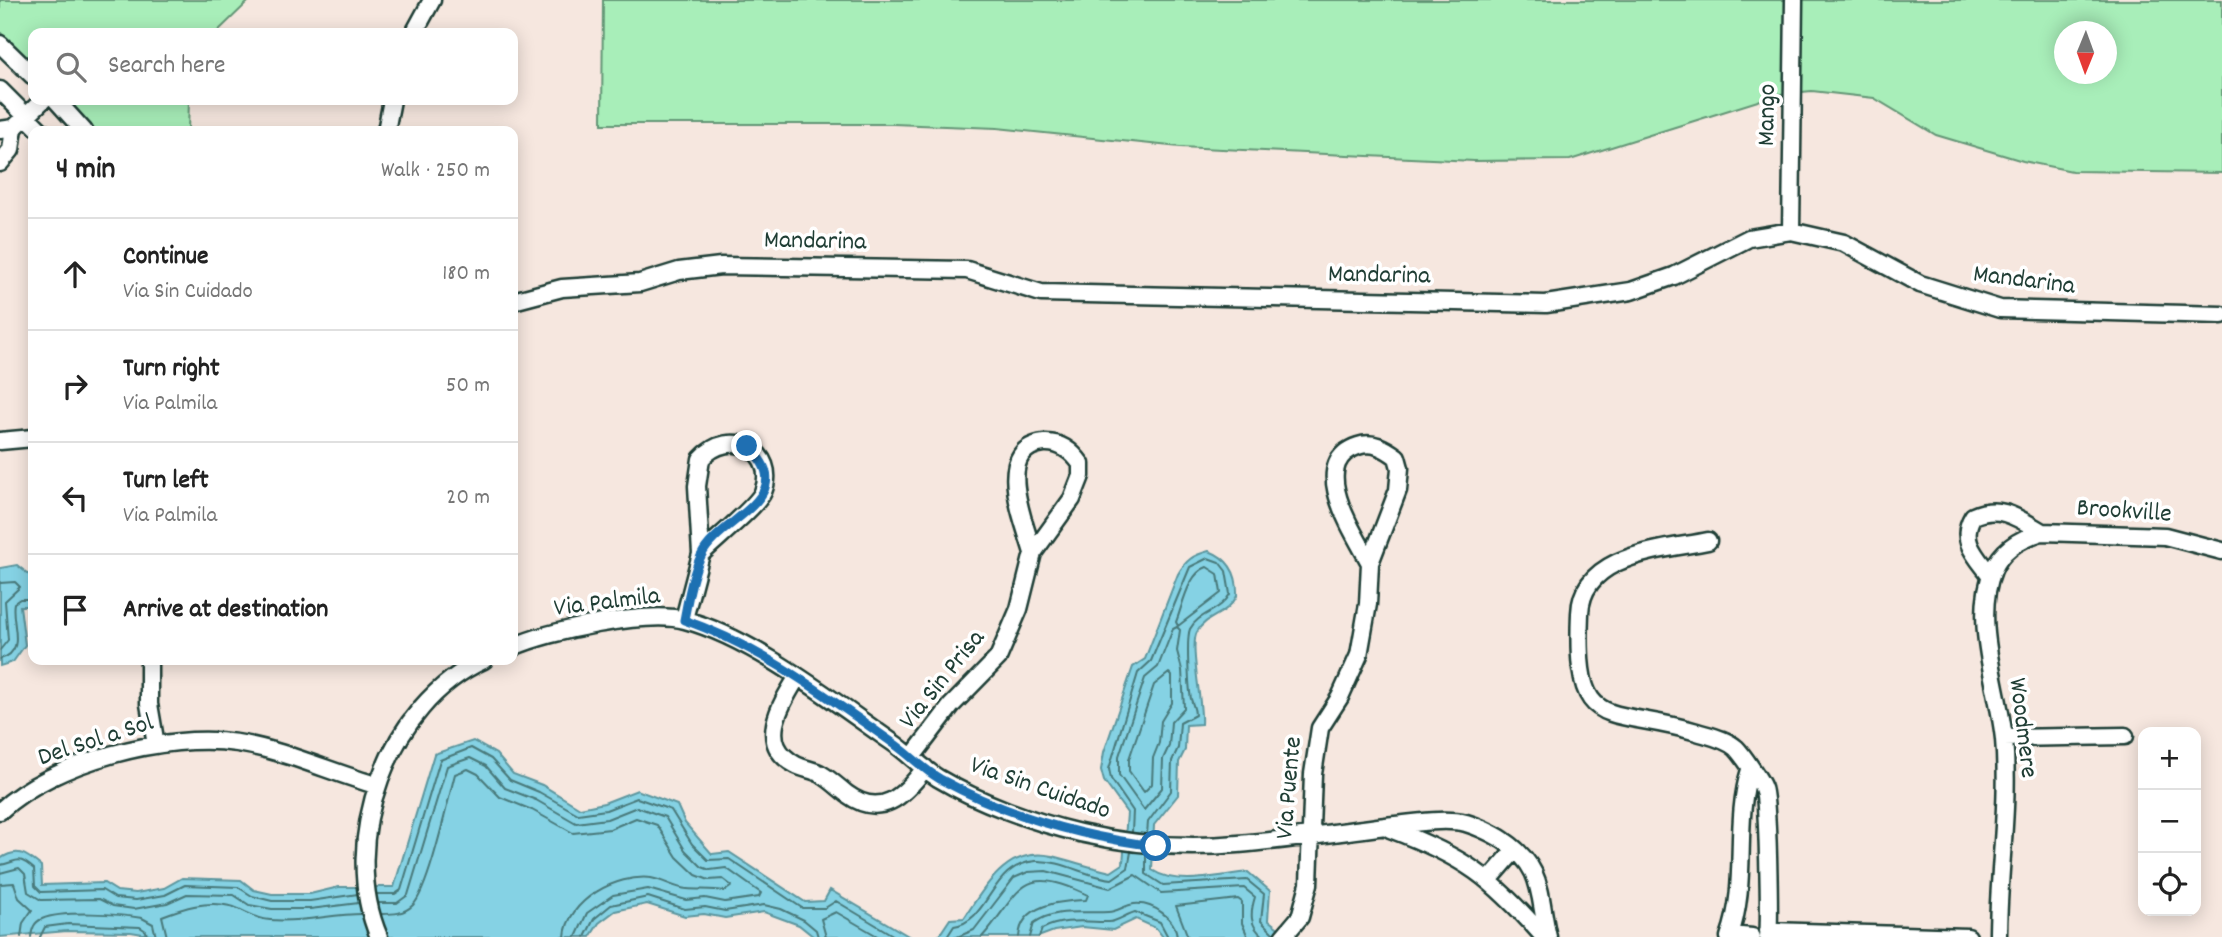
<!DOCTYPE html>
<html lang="en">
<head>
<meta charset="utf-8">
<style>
  :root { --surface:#fff; --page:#f2f2f2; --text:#222; --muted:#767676; --line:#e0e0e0 }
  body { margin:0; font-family:Dekko,sans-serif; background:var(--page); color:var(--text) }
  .controls { position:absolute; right:21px; bottom:21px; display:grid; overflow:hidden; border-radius:14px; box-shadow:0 4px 18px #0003 }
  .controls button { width:63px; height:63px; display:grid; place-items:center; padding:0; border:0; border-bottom:2px solid var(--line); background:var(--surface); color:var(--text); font:35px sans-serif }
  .compass { position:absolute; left:2054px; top:21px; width:63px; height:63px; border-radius:50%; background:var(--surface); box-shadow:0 4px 18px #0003; rotate:181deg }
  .stop { position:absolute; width:21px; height:21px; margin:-16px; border:5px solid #1f6fb2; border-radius:50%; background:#fff }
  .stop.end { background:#1f6fb2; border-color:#fff; box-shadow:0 2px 7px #0008 }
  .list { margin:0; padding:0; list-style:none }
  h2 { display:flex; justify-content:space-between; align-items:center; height:91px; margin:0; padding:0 28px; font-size:30px }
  h2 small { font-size:23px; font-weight:400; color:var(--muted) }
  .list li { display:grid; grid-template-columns:46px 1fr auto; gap:21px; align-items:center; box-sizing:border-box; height:112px; padding:0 28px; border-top:2px solid var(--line) }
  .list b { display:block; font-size:26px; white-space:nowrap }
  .list p { margin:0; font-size:23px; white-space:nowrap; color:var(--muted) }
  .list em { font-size:23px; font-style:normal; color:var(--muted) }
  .icon { flex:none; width:38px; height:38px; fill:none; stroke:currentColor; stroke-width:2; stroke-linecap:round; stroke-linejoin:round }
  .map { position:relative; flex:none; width:2222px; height:937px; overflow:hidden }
  .search { position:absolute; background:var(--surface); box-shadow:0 4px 18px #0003; left:28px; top:28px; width:490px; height:77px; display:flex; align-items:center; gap:18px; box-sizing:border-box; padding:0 24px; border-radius:14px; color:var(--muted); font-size:26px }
  .panel { position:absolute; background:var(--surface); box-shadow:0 4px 18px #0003; left:28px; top:126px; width:490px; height:539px; border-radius:14px }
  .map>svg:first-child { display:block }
  .green { fill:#a8eeb9; stroke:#649676; stroke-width:2; fill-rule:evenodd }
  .water { fill:#85d2e4; stroke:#5c969e; stroke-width:2 }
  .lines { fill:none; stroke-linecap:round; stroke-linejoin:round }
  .shore { stroke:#48797a; stroke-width:2 }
  .minor-casing { stroke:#1f3d34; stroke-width:21 }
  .minor { stroke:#fff; stroke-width:16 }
  .route { stroke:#1f6fb2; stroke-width:9 }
  .labels { text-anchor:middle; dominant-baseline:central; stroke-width:7; stroke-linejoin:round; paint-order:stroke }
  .street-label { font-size:26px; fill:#1f3d34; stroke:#fff }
</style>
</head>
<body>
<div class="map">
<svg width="2222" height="937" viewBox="0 0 2222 937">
  <rect width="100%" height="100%" fill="#f6e7df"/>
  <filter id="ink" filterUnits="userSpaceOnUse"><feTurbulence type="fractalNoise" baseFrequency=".0143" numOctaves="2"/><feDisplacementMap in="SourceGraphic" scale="14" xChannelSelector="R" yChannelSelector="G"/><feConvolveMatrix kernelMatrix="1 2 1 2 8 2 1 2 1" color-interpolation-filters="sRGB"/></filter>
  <g filter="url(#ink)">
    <path class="green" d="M 0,0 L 250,0 L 216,33 L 33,33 L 33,66 L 0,32 Z
      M 603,0 L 2222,0 L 2222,173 L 2072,171 L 2023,161 L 1936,135 L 1874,98 L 1812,91 L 1780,94 L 1570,160 L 1474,161 L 1180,147 L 997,128 L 893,124 L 602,124 ZM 2064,32 L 2106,32 L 2106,74 L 2064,74 Z
      M 65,100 L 189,100 L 188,131 L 96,131 Z"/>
    <path class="water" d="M 1209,551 C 1230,559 1238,574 1237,596 C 1227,616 1206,615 1197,632 C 1189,646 1203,703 1201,724 L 1186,725 L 1185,750 L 1179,762 L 1178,795 L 1154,825 L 1152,870 C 1177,887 1219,875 1248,872 L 1270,891 L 1268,920 L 1290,937 L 1163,937 L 1156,928 L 1136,919 L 1113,930 L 1082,927 L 1054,931 L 1038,937 L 938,937 L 950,919 L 964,918 C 985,887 1007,846 1052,856 C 1072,861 1091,868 1111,872 L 1123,864 L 1127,813 L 1104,781 L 1101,770 L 1104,752 L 1133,667 L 1145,659 L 1178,574 C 1186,560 1193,555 1209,551 Z
      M 17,565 L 33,578 L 33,606 L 20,606 L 25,645 L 13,662 L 0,666 L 0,568 Z
      M 473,741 L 496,754 L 513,774 L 542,785 L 580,808 L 604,803 L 637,790 L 677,805 L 685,823 L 712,854 L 729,852 L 805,902 L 824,901 L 830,890 L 910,937 L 814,937 L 799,925 L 764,912 L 725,918 L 704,914 L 685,916 L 647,904 L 615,911 L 599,923 L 590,937 L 161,937 L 131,932 L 67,931 L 0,937 L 0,859 C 18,847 26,854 41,866 L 42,885 L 104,883 L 117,891 L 136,893 L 164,888 L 182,878 L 241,880 L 254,890 L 272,894 L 310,894 L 339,887 L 394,887 L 434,754 Z"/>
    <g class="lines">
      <path class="shore" d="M 1207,567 L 1218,574 L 1221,593 L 1178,626 L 1176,622 C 1183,605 1188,573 1207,567 Z
        M 0,583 L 15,582 L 20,587 L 5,601 L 8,640 L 0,650
        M 1177,627 L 1180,630 L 1177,651 L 1182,670 L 1184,708 L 1171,722 L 1169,746 L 1163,759 L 1162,788 L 1144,810 L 1119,775 L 1119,756 L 1145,678 L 1158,667 L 1173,629 Z
        M 0,659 C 28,651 10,623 14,603 L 20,599 L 33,599
        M 1169,673 L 1172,676 L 1172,703 L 1161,721 L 1159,743 L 1153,758 L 1152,784 L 1144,792 L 1129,771 L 1129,759 L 1154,685 Z
        M 1132,832 L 1133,811 L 1111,779 L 1109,769 L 1138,673 L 1151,661 L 1190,567 L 1208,558 L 1219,562 L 1226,571 L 1230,594 C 1221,612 1199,612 1190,629 C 1186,638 1189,689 1191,699 C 1193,706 1195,708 1195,715 L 1180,723 L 1178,748 L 1172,761 L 1171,791 L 1148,822 L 1147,834
        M 1146,853 L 1146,874 L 1163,885 L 1247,880 L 1264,894 L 1261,921 L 1274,934
        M 0,865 C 19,862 16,854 34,869 L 35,886 L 41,892 L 102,890 L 115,898 L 136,900 L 165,895 L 185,885 L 238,887 L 252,896 L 272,901 L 310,901 L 358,894
        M 0,873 L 19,868 L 25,874 L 28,892 L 41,900 L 99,899 L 113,906 L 134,909 L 167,903 L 187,894 L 234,895 L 249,905 L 272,909 L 310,909 L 359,903
        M 0,884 L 14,883 L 19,898 L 32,910 L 23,923 L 21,937
        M 377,894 L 395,894 L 401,890 L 440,760 L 471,748 L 491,759 L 510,780 L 539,792 L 578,814 L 606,810 L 637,798 L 671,810 L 692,844 L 708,860 L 729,859 L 802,908 L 825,908 L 836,901 L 896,937
        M 379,903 L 397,903 L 408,895 L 447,766 L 470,758 L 486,766 L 505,788 L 536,800 L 576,823 L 607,819 L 637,807 L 665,817 L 685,850 L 702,867 L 710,870 L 726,868 L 761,893 L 759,897 L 725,902 L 705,898 L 686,900 L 648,889 L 613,895 L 587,913 L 576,937
        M 382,914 C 393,914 404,914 413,905 C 429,889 448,800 455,774 L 468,769 L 478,774 L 500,797 L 532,810 L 573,833 L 610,829 L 636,818 L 657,825 L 677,857 L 696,875 L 709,880 L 723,879 L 732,886 L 725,891 C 712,889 700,890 687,889 C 675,888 663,880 651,878 C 617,874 567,900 565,937
        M 31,937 C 32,929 34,922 42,919 C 63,910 120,914 142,918 L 153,924 L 156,937
        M 40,937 L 45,927 L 68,924 L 140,927 L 146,931 L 147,937
        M 167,937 L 162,916 C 183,908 207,900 230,906 C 244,909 251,918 270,920 C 302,923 331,914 362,914
        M 585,937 L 594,919 L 611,905 L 648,897 L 685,909 L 705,907 L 725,911 L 764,905 L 781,909 L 804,920 L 816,930 L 818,937
        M 826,937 L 821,919 L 836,912 L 879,937
        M 947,937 L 954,926 C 990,921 990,864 1036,861 C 1062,860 1087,877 1112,879 L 1128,868 L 1131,852
        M 957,937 L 974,930 L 1014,878 L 1028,872 L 1046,871 L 1110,888 L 1135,875 L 1161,893 L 1244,888 L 1255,897 C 1250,913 1249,926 1264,937
        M 982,937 C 1021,893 1019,861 1088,895 L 1086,900 C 1060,901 1021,904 1019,937
        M 1030,937 L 1034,923 C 1056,907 1084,914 1108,912 C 1117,912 1125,905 1134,904 C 1152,902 1176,918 1177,937
        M 1039,937 L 1042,929 C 1063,918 1086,922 1109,922 C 1116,922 1127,914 1135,912 L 1160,922 L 1168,937
        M 1188,937 L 1176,906 L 1238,899 L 1242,902 L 1242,923 L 1248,937"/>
      <defs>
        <path id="minor" d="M 414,33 L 432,0
          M 0,44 L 33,76
          M 0,90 L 41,131
          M 56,100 L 84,131
          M 0,130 L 14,128 L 43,100
          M 386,131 L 392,100
          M 0,163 L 11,150 L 14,128
          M 1791,231 L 1794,0
          M 513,301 L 562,288 L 640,283 L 679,271 L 721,266 L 967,270 L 1041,293 L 1546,304 L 1631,291 L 1674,276 L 1749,238 L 1791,231 L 1844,243 L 1920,284 L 2000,309 L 2222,315
          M 0,441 L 33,438
          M 1708,541 C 1665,550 1582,553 1580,613 C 1575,736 1603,705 1697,732 C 1710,736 1726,739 1736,748 C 1742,754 1760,780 1763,788 C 1768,798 1770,921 1768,937
          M 1991,576 C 1977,557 1958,541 1973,516 C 2000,504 2018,518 2042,532
          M 684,619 L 701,554 L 697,486 L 701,459 C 730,426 779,451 763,492 C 758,505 715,540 701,554
          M 513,647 C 548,631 648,610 685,620 C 753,638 833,701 892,742 C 908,753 922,768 938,778 C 980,803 1034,822 1080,833 C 1132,845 1185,849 1238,844 C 1290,840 1343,831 1395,825 C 1417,823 1445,818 1466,823 C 1477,826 1494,834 1503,840 C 1545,868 1538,895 1548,937
          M 149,660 L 149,704 L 156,745
          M 797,678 C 780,705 756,744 796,765 C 804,769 814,770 821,774 C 831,780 838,787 847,794 C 881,819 904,796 925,768
          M 2004,738 L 2125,736
          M 912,757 L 951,706 L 998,658 L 1019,609 L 1033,553 L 1072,499 L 1081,476 L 1081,464 C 1072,451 1060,442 1044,443 C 992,449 1025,523 1033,553
          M 0,811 C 52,762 167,732 237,743 C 284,750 330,772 376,785
          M 1390,829 C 1465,857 1491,877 1544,937
          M 1489,880 L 1515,850
          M 1768,931 L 1968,937
          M 1730,935 L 1752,937
          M 379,937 C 338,841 388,703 484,660
          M 1283,937 L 1300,917 L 1309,884 L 1313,774 L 1320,728 L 1340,697 L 1359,655 L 1368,604 L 1370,563 L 1398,490 L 1400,468 L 1397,457 C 1385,448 1373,441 1358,446 C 1306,463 1355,534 1370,563
          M 1729,937 C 1749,883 1733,824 1750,770
          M 1998,937 C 1998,871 2010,805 2004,739 C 1999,688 1972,621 1993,570 C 2002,549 2021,538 2042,532 L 2165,536 L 2222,551"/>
      </defs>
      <use href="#minor" class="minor-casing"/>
      <use href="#minor" class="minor"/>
    </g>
  </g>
  <g class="lines" filter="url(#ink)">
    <path class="route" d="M 747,446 C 805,496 719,518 701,556 C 692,575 688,599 684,620 C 760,646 828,697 893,743 C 909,754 923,769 940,779 C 1006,815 1082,837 1156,846"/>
  </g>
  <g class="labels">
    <g class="street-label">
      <text transform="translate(1768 115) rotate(-89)">Mango</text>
      <text transform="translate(815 242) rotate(1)">Mandarina</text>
      <text transform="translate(1379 276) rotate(1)">Mandarina</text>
      <text transform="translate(2024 281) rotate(7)">Mandarina</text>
      <text transform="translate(2124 512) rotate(4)">Brookville</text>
      <text transform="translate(607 603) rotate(-7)">Via Palmila</text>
      <text transform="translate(943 680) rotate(-51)">Via Sin Prisa</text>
      <text transform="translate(2022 728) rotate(83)">Woodmere</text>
      <text transform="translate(96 741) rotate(-18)">Del Sol a Sol</text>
      <text transform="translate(1290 788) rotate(-85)">Via Puente</text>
      <text transform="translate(1040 789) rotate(19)">Via Sin Cuidado</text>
    </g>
  </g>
</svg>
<div class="controls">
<button>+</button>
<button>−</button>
<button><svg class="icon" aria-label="locate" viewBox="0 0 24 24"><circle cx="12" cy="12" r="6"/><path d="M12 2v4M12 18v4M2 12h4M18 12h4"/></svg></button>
</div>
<svg class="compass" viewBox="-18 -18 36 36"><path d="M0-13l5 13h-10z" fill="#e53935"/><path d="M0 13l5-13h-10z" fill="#767676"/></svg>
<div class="stop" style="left:1156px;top:846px"></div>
<div class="stop end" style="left:747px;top:446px"></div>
<div class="search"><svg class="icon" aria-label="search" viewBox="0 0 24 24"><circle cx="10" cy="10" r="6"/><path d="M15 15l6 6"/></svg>Search here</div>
<section class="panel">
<h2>4 min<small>Walk · 250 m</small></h2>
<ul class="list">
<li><svg class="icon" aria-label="ahead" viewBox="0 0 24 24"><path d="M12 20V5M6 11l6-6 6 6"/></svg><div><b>Continue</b><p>Via Sin Cuidado</p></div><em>180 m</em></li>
<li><svg class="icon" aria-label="right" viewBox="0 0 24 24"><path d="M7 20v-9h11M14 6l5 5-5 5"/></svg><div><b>Turn right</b><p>Via Palmila</p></div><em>50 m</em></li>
<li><svg class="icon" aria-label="left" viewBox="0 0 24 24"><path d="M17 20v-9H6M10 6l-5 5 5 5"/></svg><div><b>Turn left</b><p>Via Palmila</p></div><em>20 m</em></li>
<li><svg class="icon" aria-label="arrive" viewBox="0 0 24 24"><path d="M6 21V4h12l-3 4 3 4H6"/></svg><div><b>Arrive at destination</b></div></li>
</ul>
</section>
</div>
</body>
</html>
